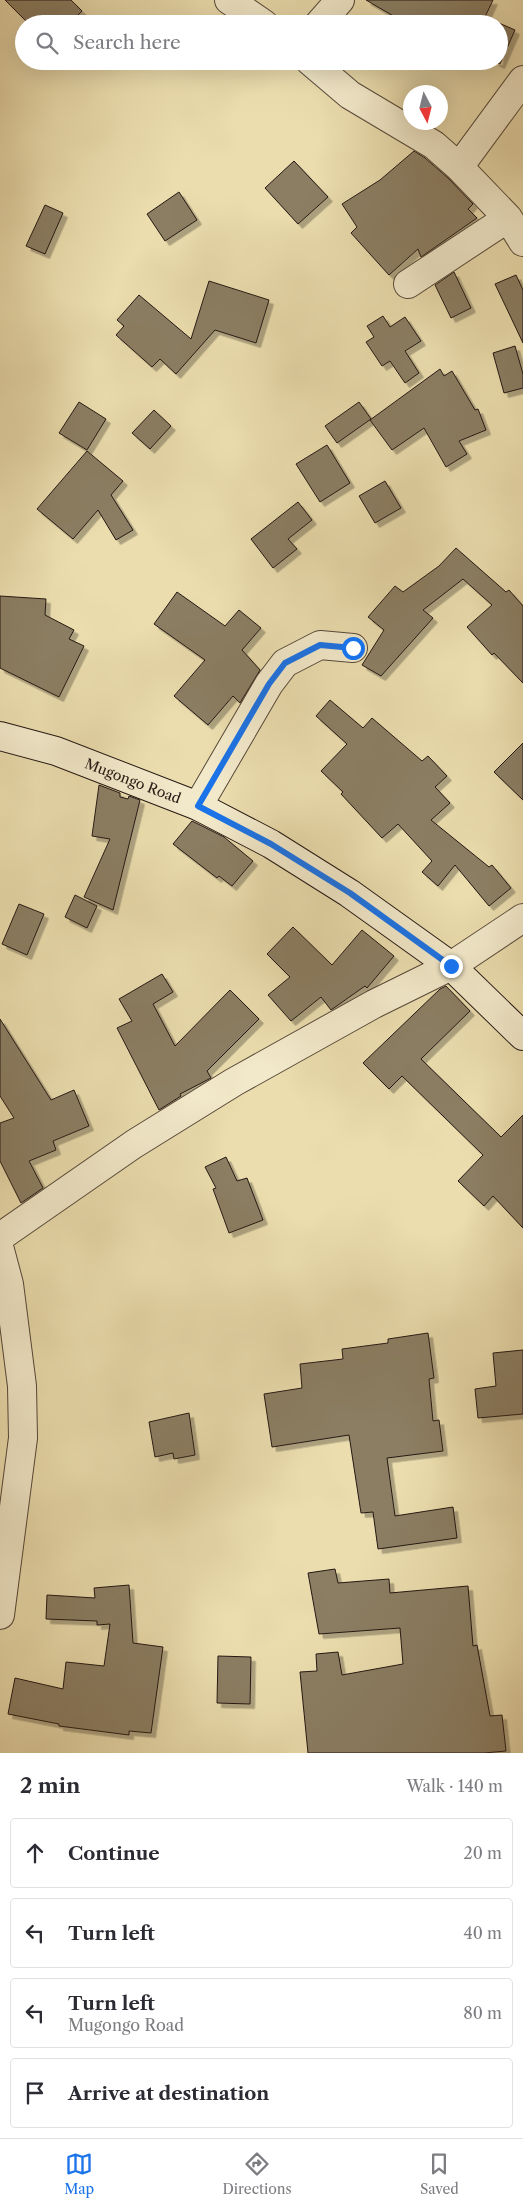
<!DOCTYPE html>
<html lang="en">
<head>
<meta charset="utf-8">
<style>
  :root { --surface:#fff; --page:#f7f7f7; --text:#2b2b33; --muted:#7c7c81; --line:#e1e1e2; --accent:#1a73e8 }
  body { margin:0; font-family:"Libre Caslon Text",serif; background:var(--page); color:var(--text) }
  .compass { position:absolute; left:403px; top:85px; width:45px; height:45px; border-radius:50%; background:var(--surface); box-shadow:0 5px 20px #0002; rotate:173deg }
  .stop { position:absolute; width:15px; height:15px; margin:-11px; border:4px solid #1a73e8; border-radius:50%; background:#fff }
  .stop.end { background:#1a73e8; border-color:#fff; box-shadow:0 1px 5px #0008 }
  .list { margin:0; padding:0; list-style:none }
  h2 { display:flex; justify-content:space-between; align-items:center; height:65px; margin:0; padding:0 20px; font-size:21px }
  h2 small { font-size:16px; font-weight:400; color:var(--muted) }
  .list li { display:grid; grid-template-columns:32px 1fr auto; gap:15px; align-items:center; box-sizing:border-box; height:70px; margin:0 10px 10px; padding:0 10px; border:1px solid var(--line); border-radius:5px }
  .list b { display:block; font-size:19px; white-space:nowrap }
  .list p { margin:0; font-size:16px; white-space:nowrap; color:var(--muted) }
  .list em { font-size:16px; font-style:normal; color:var(--muted) }
  .icon { flex:none; width:28px; height:28px; fill:none; stroke:currentColor; stroke-width:2; stroke-linecap:round; stroke-linejoin:round }
  .map { position:relative; flex:none; width:523px; height:1753px; overflow:hidden }
  .search { position:absolute; background:var(--surface); box-shadow:0 5px 20px #0002; left:15px; right:15px; top:15px; height:55px; display:flex; align-items:center; gap:12px; box-sizing:border-box; padding:0 18px; border-radius:28px; color:var(--muted); font-size:19px }
  .sheet { height:385px; background:var(--surface) }
  nav { display:flex; justify-content:space-around; align-items:center; box-sizing:border-box; height:70px; border-top:1px solid var(--line); background:var(--surface); font-size:14px; color:var(--muted) }
  nav a { display:grid; justify-items:center; gap:2px }
  nav .on { color:var(--accent) }
  .map>svg:first-child { display:block }
  .building { fill:#8b7e64; stroke:#241813; filter:url(#shadow) }
  .lines { fill:none; stroke-linecap:round; stroke-linejoin:round }
  .street-casing { stroke:#56493a; stroke-width:30 }
  .secondary-casing { stroke:#241813; stroke-width:30 }
  .street { stroke:#f2e9ca; stroke-width:28 }
  .secondary { stroke:#f2e9ca; stroke-width:28 }
  .route { stroke:#1a73e8; stroke-width:6 }
  .labels { text-anchor:middle; dominant-baseline:central; stroke-width:4; stroke-linejoin:round; paint-order:stroke }
  .street-label { font-size:14px; fill:#241813; stroke:#f2e9ca }
</style>
</head>
<body>
<div class="map">
<svg width="523" height="1753" viewBox="0 0 523 1753">
  <defs>
    <filter id="shadow"><feDropShadow dx="4.5" dy="4.5" stdDeviation="0" flood-color="#0004"/></filter>
  </defs>
  <rect width="100%" height="100%" fill="#ebddae"/>
  <filter id="stains"><feTurbulence type="fractalNoise" baseFrequency=".004" numOctaves="4"/><feColorMatrix values="0 0 0 0 .2 0 0 0 0 .09 0 0 0 0 .02 0 0 0 .5 -.17"/></filter>
  <radialGradient id="worn" r=".72"><stop offset=".6" stop-color="#630" stop-opacity="0"/><stop offset="1" stop-color="#630" stop-opacity=".3"/></radialGradient>
  <path class="building" d="M 5,0 L 71,0 L 82,11 L 74,19 L 78,24 L 29,24 Z
    M 366,0 L 493,0 L 485,17 L 515,30 L 500,64 L 494,61 L 499,61 L 499,24 L 407,24 Z
    M 414,151 L 425,158 L 448,178 L 473,204 L 468,209 L 477,218 L 421,257 L 418,249 L 389,275 L 351,233 L 357,227 L 342,204 L 380,180 Z
    M 294,161 L 328,197 L 298,224 L 265,188 Z
    M 179,192 L 197,220 L 165,241 L 147,214 Z
    M 45,205 L 63,213 L 45,254 L 26,246 Z
    M 454,272 L 471,308 L 451,318 L 435,285 Z
    M 516,275 L 523,290 L 523,343 L 495,284 Z
    M 209,281 L 269,300 L 256,343 L 215,330 L 176,374 L 160,359 L 152,367 L 116,335 L 124,326 L 117,320 L 139,295 L 191,339 Z
    M 383,316 L 390,327 L 405,317 L 421,341 L 405,351 L 419,373 L 405,383 L 390,361 L 382,366 L 366,342 L 374,337 L 367,326 Z
    M 515,346 L 523,374 L 523,388 L 504,393 L 493,353 Z
    M 440,369 L 444,376 L 452,371 L 475,410 L 478,409 L 486,430 L 459,441 L 467,454 L 446,467 L 424,428 L 392,450 L 370,420 Z
    M 79,402 L 106,419 L 87,450 L 59,433 Z
    M 359,402 L 371,419 L 337,443 L 325,426 Z
    M 154,410 L 171,426 L 150,449 L 132,433 Z
    M 327,445 L 350,483 L 320,502 L 296,464 Z
    M 87,451 L 123,481 L 111,495 L 133,530 L 116,540 L 98,510 L 73,539 L 37,509 Z
    M 385,481 L 401,508 L 375,523 L 359,496 Z
    M 298,502 L 312,520 L 288,539 L 297,549 L 273,568 L 251,539 Z
    M 456,548 L 506,592 L 509,590 L 523,606 L 523,683 L 494,653 L 492,655 L 467,627 L 492,605 L 463,579 L 423,610 L 433,618 L 381,676 L 362,665 L 384,630 L 368,617 L 395,586 L 403,592 L 439,566 Z
    M 177,592 L 225,626 L 239,610 L 261,628 L 242,650 L 260,670 L 240,703 L 233,696 L 208,725 L 174,696 L 205,660 L 154,624 Z
    M 0,596 L 46,599 L 45,615 L 74,630 L 69,639 L 84,646 L 59,697 L 0,668 Z
    M 330,700 L 363,728 L 372,718 L 422,761 L 428,756 L 447,776 L 435,787 L 450,803 L 431,820 L 489,867 L 492,865 L 511,888 L 489,906 L 455,865 L 438,886 L 422,872 L 432,861 L 398,824 L 382,838 L 341,794 L 343,792 L 321,771 L 347,744 L 316,716 Z
    M 523,743 L 523,800 L 494,772 Z
    M 99,785 L 120,793 L 120,797 L 128,799 L 129,796 L 140,800 L 113,910 L 84,897 L 110,839 L 92,836 Z
    M 192,821 L 224,837 L 253,861 L 232,886 L 219,876 L 217,878 L 173,844 Z
    M 75,895 L 97,906 L 87,928 L 65,917 Z
    M 19,904 L 44,914 L 27,955 L 2,944 Z
    M 293,927 L 332,965 L 362,930 L 394,956 L 367,988 L 365,986 L 331,1010 L 321,997 L 291,1021 L 268,995 L 290,977 L 267,954 Z
    M 162,974 L 173,992 L 153,1004 L 175,1046 L 230,990 L 259,1019 L 207,1071 L 211,1078 L 180,1094 L 181,1096 L 159,1110 L 117,1028 L 132,1021 L 119,999 Z
    M 446,986 L 470,1011 L 421,1059 L 501,1137 L 523,1115 L 523,1228 L 493,1196 L 484,1206 L 458,1181 L 483,1155 L 402,1076 L 389,1089 L 363,1063 L 440,989 Z
    M 0,1019 L 51,1100 L 74,1090 L 89,1126 L 53,1141 L 56,1150 L 29,1161 L 43,1188 L 21,1203 L 0,1161 L 0,1123 L 14,1118 L 0,1096 Z
    M 226,1157 L 237,1181 L 247,1178 L 263,1220 L 229,1233 L 213,1189 L 216,1188 L 205,1167 Z
    M 428,1333 L 434,1378 L 429,1379 L 433,1421 L 439,1420 L 443,1451 L 387,1458 L 395,1516 L 453,1507 L 457,1538 L 378,1549 L 373,1512 L 361,1513 L 349,1435 L 272,1447 L 264,1394 L 302,1388 L 300,1364 L 343,1359 L 342,1349 L 388,1343 L 388,1339 Z
    M 523,1350 L 523,1414 L 478,1418 L 475,1389 L 496,1386 L 493,1353 Z
    M 189,1413 L 195,1455 L 174,1459 L 173,1453 L 155,1457 L 149,1422 Z
    M 335,1569 L 338,1583 L 389,1579 L 390,1593 L 468,1586 L 473,1646 L 477,1645 L 490,1716 L 502,1715 L 506,1751 L 484,1753 L 308,1753 L 300,1672 L 317,1671 L 316,1654 L 338,1652 L 342,1675 L 403,1664 L 400,1628 L 319,1634 L 308,1573 Z
    M 129,1585 L 133,1643 L 163,1647 L 151,1733 L 129,1731 L 129,1735 L 59,1726 L 59,1724 L 8,1714 L 15,1678 L 63,1689 L 66,1662 L 104,1666 L 110,1624 L 97,1625 L 97,1621 L 46,1619 L 47,1595 L 95,1598 L 94,1588 Z
    M 218,1656 L 251,1657 L 250,1704 L 217,1703 Z"/>
  <g class="lines">
    <defs>
      <path id="street" d="M 229,0 L 264,24
        M 319,24 L 340,0
        M 310,61 L 350,95 L 434,145 L 459,167 L 508,218 L 523,242
        M 459,167 L 523,80
        M 408,284 L 508,218
        M 198,806 L 269,684 L 285,663 L 320,645 L 353,648
        M 0,1237 L 134,1144 L 234,1082 L 374,1004 L 451,966 L 523,918
        M 0,1250 L 9,1284 L 16,1339 L 22,1386 L 23,1438 L 0,1615"/>
      <path id="secondary" d="M 0,736 L 56,751 L 198,806 L 271,844 L 349,893 L 451,966 L 523,1036"/>
    </defs>
    <use href="#street" class="street-casing"/>
    <use href="#secondary" class="secondary-casing"/>
    <use href="#street" class="street"/>
    <use href="#secondary" class="secondary"/>
  </g>
  <g class="lines">
    <path class="route" d="M 353,648 L 320,645 L 285,663 L 269,684 L 198,806 L 271,844 L 350,893 L 451,966"/>
  </g>
  <g class="labels">
    <g class="street-label">
      <text transform="translate(133 781) rotate(21)">Mugongo Road</text>
    </g>
  </g>
  <rect width="100%" height="100%" filter="url(#stains)"/>
  <rect width="100%" height="100%" fill="url(#worn)"/>
</svg>
<svg class="compass" viewBox="-18 -18 36 36"><path d="M0-13l5 13h-10z" fill="#e53935"/><path d="M0 13l5-13h-10z" fill="#7c7c81"/></svg>
<div class="stop" style="left:353px;top:648px"></div>
<div class="stop end" style="left:451px;top:966px"></div>
<div class="search"><svg class="icon" aria-label="search" viewBox="0 0 24 24"><circle cx="10" cy="10" r="6"/><path d="M15 15l6 6"/></svg>Search here</div>
</div>
<section class="sheet">
<h2>2 min<small>Walk · 140 m</small></h2>
<ul class="list">
<li><svg class="icon" aria-label="ahead" viewBox="0 0 24 24"><path d="M12 20V5M6 11l6-6 6 6"/></svg><div><b>Continue</b></div><em>20 m</em></li>
<li><svg class="icon" aria-label="left" viewBox="0 0 24 24"><path d="M17 20v-9H6M10 6l-5 5 5 5"/></svg><div><b>Turn left</b></div><em>40 m</em></li>
<li><svg class="icon" aria-label="left" viewBox="0 0 24 24"><path d="M17 20v-9H6M10 6l-5 5 5 5"/></svg><div><b>Turn left</b><p>Mugongo Road</p></div><em>80 m</em></li>
<li><svg class="icon" aria-label="arrive" viewBox="0 0 24 24"><path d="M6 21V4h12l-3 4 3 4H6"/></svg><div><b>Arrive at destination</b></div></li>
</ul>
</section>
<nav>
<a class="on"><svg class="icon" aria-label="map" viewBox="0 0 24 24"><path d="M3 6l6-2 6 2 6-2v14l-6 2-6-2-6 2zM9 4v14M15 6v14"/></svg>Map</a>
<a><svg class="icon" aria-label="directions" viewBox="0 0 24 24"><path d="M12 3l9 9-9 9-9-9zM9 14v-3h6M13 9l2 2-2 2"/></svg>Directions</a>
<a><svg class="icon" aria-label="saved" viewBox="0 0 24 24"><path d="M7 4h10v16l-5-4-5 4z"/></svg>Saved</a>
</nav>
</body>
</html>
